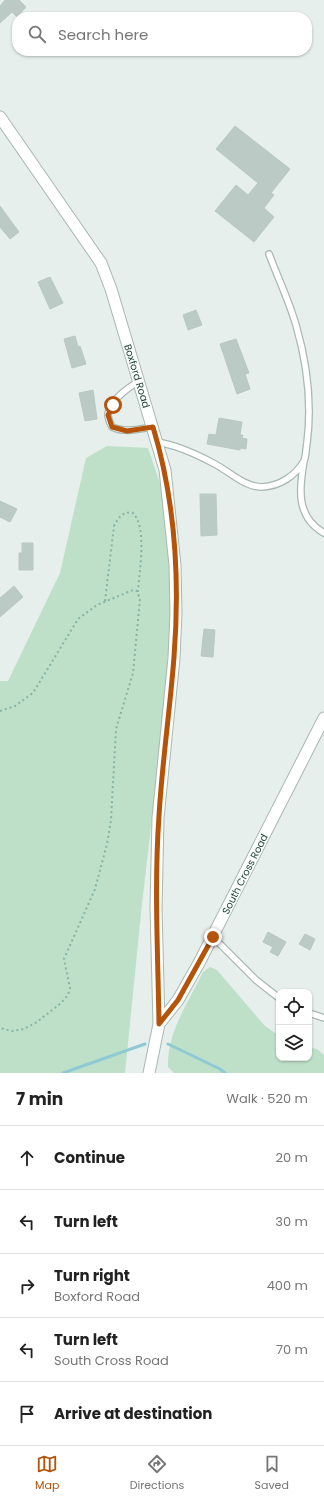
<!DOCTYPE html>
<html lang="en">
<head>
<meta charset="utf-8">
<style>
  :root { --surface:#fff; --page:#f6f6f6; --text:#222; --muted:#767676; --line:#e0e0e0; --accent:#b45309 }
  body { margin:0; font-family:Poppins,sans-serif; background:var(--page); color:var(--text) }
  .controls { position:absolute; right:12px; bottom:12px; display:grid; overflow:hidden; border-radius:8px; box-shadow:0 1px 3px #0004 }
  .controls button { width:36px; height:36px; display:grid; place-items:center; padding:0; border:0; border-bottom:1px solid var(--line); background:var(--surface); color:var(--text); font:20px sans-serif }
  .stop { position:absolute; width:12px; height:12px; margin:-9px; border:3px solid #b45309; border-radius:50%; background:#fff }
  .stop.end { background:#b45309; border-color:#fff; box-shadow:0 1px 4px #0008 }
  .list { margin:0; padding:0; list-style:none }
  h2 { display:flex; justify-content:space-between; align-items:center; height:52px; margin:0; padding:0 16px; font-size:17px }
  h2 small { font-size:13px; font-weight:400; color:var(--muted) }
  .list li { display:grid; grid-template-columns:26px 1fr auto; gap:12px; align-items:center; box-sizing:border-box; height:64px; padding:0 16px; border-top:1px solid var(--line) }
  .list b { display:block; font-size:15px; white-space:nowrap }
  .list p { margin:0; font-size:13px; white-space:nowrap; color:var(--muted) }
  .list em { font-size:13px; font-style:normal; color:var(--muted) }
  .icon { flex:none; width:22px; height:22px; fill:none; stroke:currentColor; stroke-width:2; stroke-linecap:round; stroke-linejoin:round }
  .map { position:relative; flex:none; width:324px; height:1073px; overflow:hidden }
  .search { position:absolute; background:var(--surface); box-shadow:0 1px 3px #0004; left:12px; right:12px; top:12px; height:44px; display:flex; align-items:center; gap:10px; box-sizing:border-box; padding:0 14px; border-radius:16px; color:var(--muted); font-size:15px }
  .sheet { height:372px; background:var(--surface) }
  nav { display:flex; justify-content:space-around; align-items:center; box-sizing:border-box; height:56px; border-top:1px solid var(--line); background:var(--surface); font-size:11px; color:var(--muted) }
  nav a { display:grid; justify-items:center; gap:2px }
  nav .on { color:var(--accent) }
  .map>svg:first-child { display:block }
  .green { fill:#bfe0c8 }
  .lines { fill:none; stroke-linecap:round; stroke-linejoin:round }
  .stream { stroke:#8ec9d4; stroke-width:3 }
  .building { fill:#bbcac4; stroke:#b8c9c2 }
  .service-casing { stroke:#a8b8b2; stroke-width:8 }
  .minor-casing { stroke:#a8b8b2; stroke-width:13 }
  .path { stroke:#86b3a5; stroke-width:2; stroke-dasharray:2 3; stroke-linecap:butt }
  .service { stroke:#fff; stroke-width:5.5 }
  .minor { stroke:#fff; stroke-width:11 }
  .route { stroke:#b45309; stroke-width:5 }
  .labels { text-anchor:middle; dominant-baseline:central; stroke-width:3; stroke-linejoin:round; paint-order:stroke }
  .street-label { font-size:10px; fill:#24423a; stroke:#f7fbf9 }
</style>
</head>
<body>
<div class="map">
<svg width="324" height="1073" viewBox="0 0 324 1073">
  <rect width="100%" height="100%" fill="#e6efeb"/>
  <path class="green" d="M 107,446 L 148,448 L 166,501 L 171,604 L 165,706 L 141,913 L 125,1073 L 0,1073 L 0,681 L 8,681 L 60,573 L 86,458 Z
    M 210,967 L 217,970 L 264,1025 L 279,1036 L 279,1058 L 309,1058 L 309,1047 L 317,1049 L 324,1055 L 324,1073 L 174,1073 L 168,1067 C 167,1032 188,1003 203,972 Z"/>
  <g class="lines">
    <path class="stream" d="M 168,1044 L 220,1069 L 225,1073
      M 63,1073 L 145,1044"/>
  </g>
  <path class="building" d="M 5,0 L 19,0 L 26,7 L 17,17 L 12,12 L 0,23 L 0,6 Z
    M 235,126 L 290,169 L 271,193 L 274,195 L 264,208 L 274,217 L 254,242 L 215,211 L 236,185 L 248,195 L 258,183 L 216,149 Z
    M 0,206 L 19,232 L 10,239 L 0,227 Z
    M 50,277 L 63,303 L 50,309 L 38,282 Z
    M 196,310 L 202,325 L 188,330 L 183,315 Z
    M 75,336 L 78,347 L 80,346 L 86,364 L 72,368 L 64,339 Z
    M 236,339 L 249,373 L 245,374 L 250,389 L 237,394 L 220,344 Z
    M 93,390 L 97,419 L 85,421 L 79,393 Z
    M 219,418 L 242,422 L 240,435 L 243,435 L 242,438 L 247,439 L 246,449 L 240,448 L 240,450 L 207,444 L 209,434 L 216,435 Z
    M 200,494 L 216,494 L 217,535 L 201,536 Z
    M 0,501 L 17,509 L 10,522 L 0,517 Z
    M 22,543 L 33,543 L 33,570 L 19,570 L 19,553 L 22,553 Z
    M 14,586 L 23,597 L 0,617 L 0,598 Z
    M 204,629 L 215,630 L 213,657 L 201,656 Z
    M 268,932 L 286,942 L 278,956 L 270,952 L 273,947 L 263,942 Z
    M 305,934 L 315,939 L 310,950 L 299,944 Z"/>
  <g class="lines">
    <defs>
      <path id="service" d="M 139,381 C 128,388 110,400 108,414 C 108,419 110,423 112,427 C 125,433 139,429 153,427
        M 157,442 C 176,445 196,454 213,463 C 229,471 244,487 262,487 C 280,486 295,476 304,461 C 306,456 306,448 307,443 C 312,404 307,363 296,325 C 289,301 278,278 269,254
        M 304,461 C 299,489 296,517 324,533
        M 213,937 L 256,980 L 279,998
        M 309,1013 L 324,1018"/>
      <path id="minor" d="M 0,117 L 101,263 L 111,289 L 165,470 L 175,565 L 176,613 L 174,658 L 158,818 L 156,908 L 159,1024 L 149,1073
        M 159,1024 L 178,1000 L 199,963 L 324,718"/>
    </defs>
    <use href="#service" class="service-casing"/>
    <use href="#minor" class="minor-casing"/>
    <path class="path" d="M 105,601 L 114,526 C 119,517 121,513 132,512 C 148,526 139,572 138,592
      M 0,711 L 15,706 L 33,693 L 78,619 L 97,605 L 133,590 L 137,591 L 140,599 L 133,673 L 116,729 L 111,820 L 107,844 L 95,889 L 64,959 L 70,988 L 68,995 L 61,1003 L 37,1022 L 24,1029 L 12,1031 L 0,1028"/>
    <use href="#service" class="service"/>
    <use href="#minor" class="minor"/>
  </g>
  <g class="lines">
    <path class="route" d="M 113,405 L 108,415 L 112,427 L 127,431 L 153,427 C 175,500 180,580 174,657 C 170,710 162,763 159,816 C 154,885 158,955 159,1024 L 178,1000 L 213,937"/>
  </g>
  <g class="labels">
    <g class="street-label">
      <text transform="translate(137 376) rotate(73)">Boxford Road</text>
      <text transform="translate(245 874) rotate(-63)">South Cross Road</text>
    </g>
  </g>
</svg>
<div class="controls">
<button><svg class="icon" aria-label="locate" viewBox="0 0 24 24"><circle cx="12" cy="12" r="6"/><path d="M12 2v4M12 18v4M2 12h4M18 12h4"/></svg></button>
<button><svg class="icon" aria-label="layers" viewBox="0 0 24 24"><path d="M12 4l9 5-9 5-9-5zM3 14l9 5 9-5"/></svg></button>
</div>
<div class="stop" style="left:113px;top:405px"></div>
<div class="stop end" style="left:213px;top:937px"></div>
<div class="search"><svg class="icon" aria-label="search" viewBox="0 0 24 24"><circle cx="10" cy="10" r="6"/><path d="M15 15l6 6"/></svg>Search here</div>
</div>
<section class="sheet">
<h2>7 min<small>Walk · 520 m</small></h2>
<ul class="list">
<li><svg class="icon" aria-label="ahead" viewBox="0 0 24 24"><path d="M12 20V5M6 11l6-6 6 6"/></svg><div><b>Continue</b></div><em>20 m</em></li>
<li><svg class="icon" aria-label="left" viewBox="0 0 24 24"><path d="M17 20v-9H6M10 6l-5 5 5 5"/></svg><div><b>Turn left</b></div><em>30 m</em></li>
<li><svg class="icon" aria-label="right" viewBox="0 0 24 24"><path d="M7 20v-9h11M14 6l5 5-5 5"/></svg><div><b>Turn right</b><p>Boxford Road</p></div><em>400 m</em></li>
<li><svg class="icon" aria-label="left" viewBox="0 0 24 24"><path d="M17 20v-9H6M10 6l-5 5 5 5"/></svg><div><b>Turn left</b><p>South Cross Road</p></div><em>70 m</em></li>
<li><svg class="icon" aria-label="arrive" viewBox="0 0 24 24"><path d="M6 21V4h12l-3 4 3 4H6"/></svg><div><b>Arrive at destination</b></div></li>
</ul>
</section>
<nav>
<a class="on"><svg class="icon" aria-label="map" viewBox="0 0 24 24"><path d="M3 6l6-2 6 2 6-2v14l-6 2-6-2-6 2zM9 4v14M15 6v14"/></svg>Map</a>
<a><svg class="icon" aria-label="directions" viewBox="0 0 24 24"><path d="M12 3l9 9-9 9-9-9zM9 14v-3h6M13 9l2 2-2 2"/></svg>Directions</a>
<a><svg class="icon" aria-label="saved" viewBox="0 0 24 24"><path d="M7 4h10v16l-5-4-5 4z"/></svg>Saved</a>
</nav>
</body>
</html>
